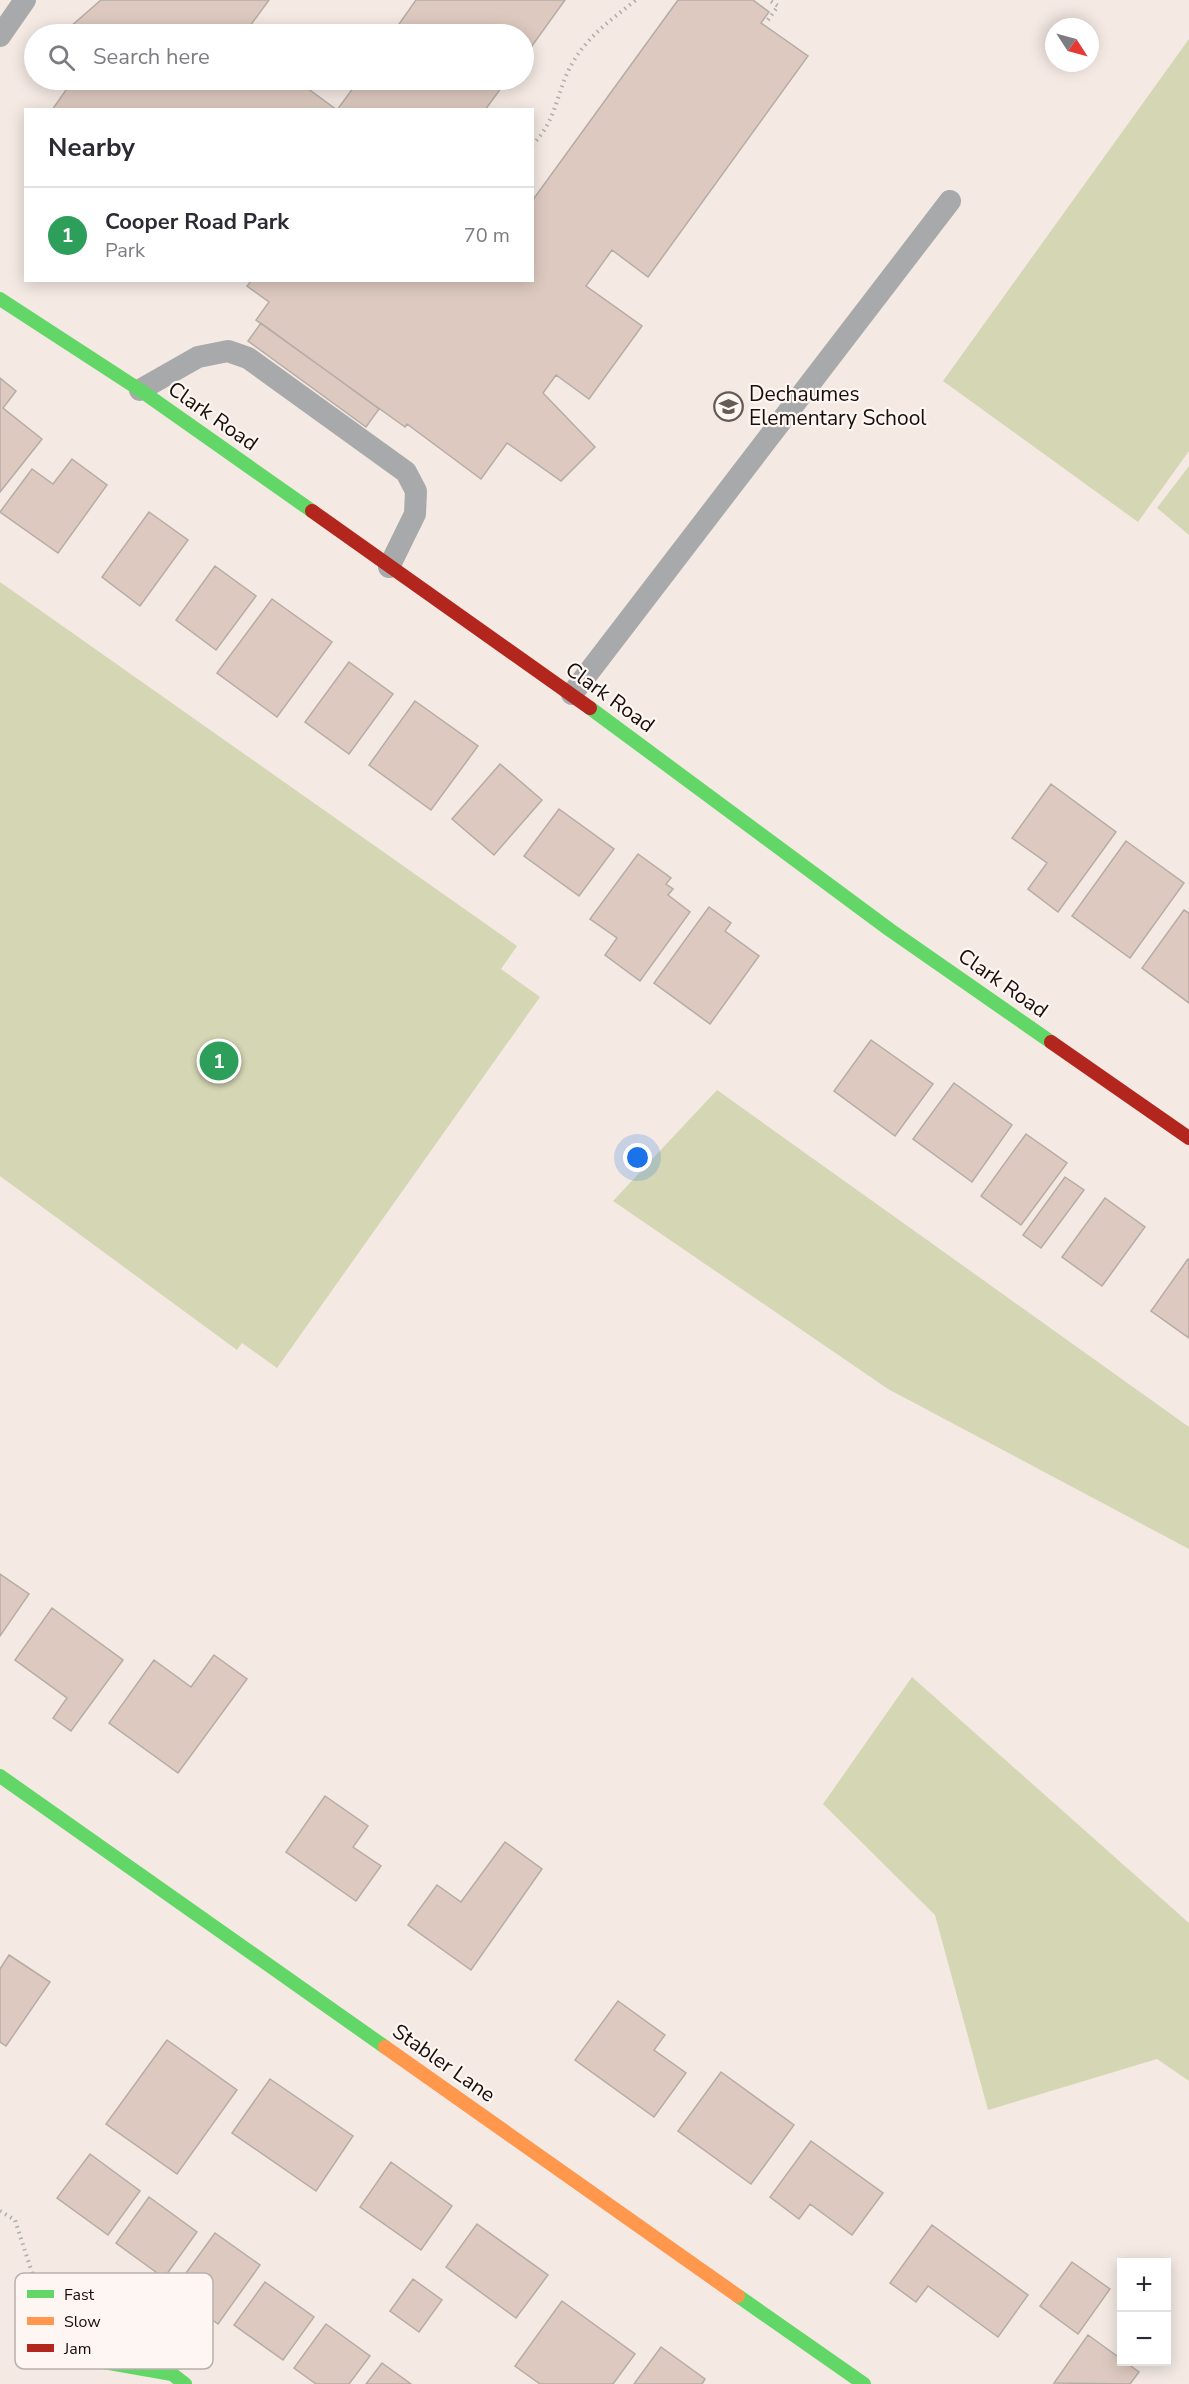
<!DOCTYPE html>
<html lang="en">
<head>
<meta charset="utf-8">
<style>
  :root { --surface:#fff; --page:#f2f2f3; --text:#2b2b33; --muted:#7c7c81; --line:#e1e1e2; --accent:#0f766e }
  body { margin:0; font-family:"Nunito Sans",sans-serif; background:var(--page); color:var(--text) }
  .controls { position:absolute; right:18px; bottom:18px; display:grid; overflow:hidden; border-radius:0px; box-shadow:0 3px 15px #0003 }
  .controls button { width:54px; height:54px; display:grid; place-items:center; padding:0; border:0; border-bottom:2px solid var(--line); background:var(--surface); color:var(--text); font:30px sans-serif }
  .compass { position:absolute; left:1045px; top:18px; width:54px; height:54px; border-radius:50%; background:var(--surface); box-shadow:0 3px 15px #0003; rotate:126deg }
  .you { position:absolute; left:638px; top:1158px; width:21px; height:21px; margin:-15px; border:4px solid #fff; border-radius:50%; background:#1a73e8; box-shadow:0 0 0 9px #1a73e833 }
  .badge { display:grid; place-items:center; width:39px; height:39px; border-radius:50%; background:var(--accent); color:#fff; font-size:20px; font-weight:700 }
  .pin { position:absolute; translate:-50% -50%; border:3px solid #fff; box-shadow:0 2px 6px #0006 }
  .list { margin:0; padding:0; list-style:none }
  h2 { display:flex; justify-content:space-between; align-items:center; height:78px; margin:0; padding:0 24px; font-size:26px }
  h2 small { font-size:20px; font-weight:400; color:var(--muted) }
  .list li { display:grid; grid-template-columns:39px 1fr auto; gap:18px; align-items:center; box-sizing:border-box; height:96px; padding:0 24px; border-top:2px solid var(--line) }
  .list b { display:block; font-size:22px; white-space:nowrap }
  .list p { margin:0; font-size:20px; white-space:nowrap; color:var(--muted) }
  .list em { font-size:20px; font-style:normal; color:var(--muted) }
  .icon { flex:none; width:33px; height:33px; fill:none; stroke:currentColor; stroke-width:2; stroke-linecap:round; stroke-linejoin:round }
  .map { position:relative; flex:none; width:1189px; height:2384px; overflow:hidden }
  .search { position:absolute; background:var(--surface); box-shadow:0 3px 15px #0003; left:24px; top:24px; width:510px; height:66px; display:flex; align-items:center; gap:15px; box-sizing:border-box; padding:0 21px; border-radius:33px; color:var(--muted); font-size:22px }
  .panel { position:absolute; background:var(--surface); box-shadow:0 3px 15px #0003; left:24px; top:108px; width:510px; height:174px; border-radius:0px }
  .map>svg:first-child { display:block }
  .green { fill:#d5d6b4 }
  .building { fill:#ddc9bf; stroke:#b6aca6; stroke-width:1.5 }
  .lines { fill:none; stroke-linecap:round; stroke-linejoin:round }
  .path { stroke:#afadac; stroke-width:4; stroke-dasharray:1.5 4.5; stroke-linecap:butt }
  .lane { stroke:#a7a9aa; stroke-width:22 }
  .fast { stroke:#63d668; stroke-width:14 }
  .slow { stroke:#ff974d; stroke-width:14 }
  .jam { stroke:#b3261e; stroke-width:14 }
  .labels { text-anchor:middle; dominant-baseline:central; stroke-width:4.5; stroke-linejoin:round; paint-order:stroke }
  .poi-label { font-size:21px; fill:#180d08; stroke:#fdf6f3; text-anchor:start }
  .street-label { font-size:21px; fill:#180d08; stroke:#fdf6f3 }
  .key { fill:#fdf6f3; stroke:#b8b0ac; stroke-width:1.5 }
  .key-label { font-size:16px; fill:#180d08 }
</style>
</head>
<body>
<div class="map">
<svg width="1189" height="2384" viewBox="0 0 1189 2384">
  <rect width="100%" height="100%" fill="#f4e9e3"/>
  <path class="green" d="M 1189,39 L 1189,451 L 1138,522 L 943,381 Z
    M 1189,466 L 1189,535 L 1157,508 Z
    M 0,582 L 517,946 L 501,969 L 540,997 L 277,1368 L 242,1343 L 237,1350 L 0,1176 Z
    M 717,1090 L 1189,1427 L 1189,1549 L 888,1389 L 613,1201 Z
    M 912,1677 L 1189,1923 L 1189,2081 L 1157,2059 L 988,2110 L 935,1915 L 823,1804 Z"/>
  <path class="building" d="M 101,0 L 269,0 L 244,34 L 62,34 Z
    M 416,0 L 565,0 L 524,57 L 524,34 L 392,34 Z
    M 678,0 L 753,0 L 769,12 L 761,23 L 808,56 L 648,277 L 612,250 L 586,286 L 642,326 L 589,399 L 556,375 L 543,393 L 595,447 L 561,481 L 507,443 L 481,479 L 407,424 L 405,427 L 256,320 L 269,302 L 247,286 L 252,280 L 532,280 L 532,201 Z
    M 73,80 L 296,80 L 337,110 L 52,110 Z
    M 359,80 L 507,80 L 485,110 L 337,110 Z
    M 261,323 L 379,409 L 366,427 L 248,341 Z
    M 0,378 L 16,391 L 3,408 L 42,439 L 0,492 Z
    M 72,459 L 107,485 L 58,553 L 0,512 L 32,469 L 53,484 Z
    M 149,512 L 188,540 L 140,606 L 102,577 Z
    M 215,566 L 256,596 L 216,650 L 176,620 Z
    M 272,599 L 332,642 L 277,717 L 217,673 Z
    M 349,662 L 393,694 L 349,754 L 305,722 Z
    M 415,701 L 478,746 L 431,810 L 369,765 Z
    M 500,764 L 542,800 L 494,855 L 452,819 Z
    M 1051,784 L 1116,832 L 1058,912 L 1028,889 L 1047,863 L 1012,838 Z
    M 559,809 L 614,849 L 579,896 L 524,856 Z
    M 1126,841 L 1184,883 L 1130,958 L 1072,916 Z
    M 638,854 L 671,878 L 666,884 L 673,889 L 668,895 L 690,912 L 640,981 L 605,955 L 617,938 L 590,919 Z
    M 709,907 L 731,923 L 725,931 L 759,956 L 710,1024 L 654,983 Z
    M 1184,910 L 1189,913 L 1189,1003 L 1142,968 Z
    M 871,1040 L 933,1084 L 895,1136 L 834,1091 Z
    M 954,1083 L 1012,1125 L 972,1182 L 913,1139 Z
    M 1026,1134 L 1067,1163 L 1021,1225 L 981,1196 Z
    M 1065,1177 L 1084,1190 L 1041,1248 L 1023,1235 Z
    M 1105,1198 L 1145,1227 L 1102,1286 L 1062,1257 Z
    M 1188,1259 L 1189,1259 L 1189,1338 L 1151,1311 Z
    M 0,1574 L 29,1594 L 0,1636 Z
    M 52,1608 L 123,1660 L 71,1731 L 53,1718 L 67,1698 L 15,1660 Z
    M 214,1655 L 247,1679 L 178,1773 L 109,1723 L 154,1660 L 191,1687 Z
    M 325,1796 L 368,1826 L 353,1847 L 381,1866 L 356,1901 L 286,1852 Z
    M 505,1842 L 542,1869 L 471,1970 L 408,1925 L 437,1885 L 461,1902 Z
    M 9,1955 L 50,1982 L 6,2046 L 0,2042 L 0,1969 Z
    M 618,2001 L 665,2035 L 654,2050 L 686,2073 L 654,2117 L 575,2060 Z
    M 167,2040 L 237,2090 L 177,2174 L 106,2124 Z
    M 721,2072 L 794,2125 L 751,2184 L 678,2131 Z
    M 270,2079 L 353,2136 L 316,2191 L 232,2133 Z
    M 811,2141 L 883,2193 L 852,2235 L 810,2204 L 799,2219 L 770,2197 Z
    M 90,2154 L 140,2191 L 108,2235 L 57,2198 Z
    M 391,2162 L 452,2206 L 421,2250 L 360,2207 Z
    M 149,2197 L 197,2232 L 164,2278 L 116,2243 Z
    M 477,2224 L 548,2275 L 516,2318 L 446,2267 Z
    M 932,2225 L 1028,2295 L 998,2337 L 928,2286 L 916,2302 L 890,2283 Z
    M 215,2233 L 260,2265 L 218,2324 L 173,2291 Z
    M 1072,2262 L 1110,2289 L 1078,2334 L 1040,2306 Z
    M 413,2279 L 442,2300 L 419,2332 L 390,2311 Z
    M 265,2282 L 314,2317 L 283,2360 L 234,2325 Z
    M 562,2301 L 635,2354 L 613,2384 L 540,2384 L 515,2366 Z
    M 326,2324 L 370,2356 L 349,2384 L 316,2384 L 294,2368 Z
    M 1088,2335 L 1139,2372 L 1130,2384 L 1054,2383 Z
    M 661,2347 L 705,2379 L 702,2384 L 634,2384 Z
    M 382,2363 L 411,2384 L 366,2384 Z"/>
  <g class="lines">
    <path class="path" d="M 768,20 L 778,6 L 769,0
      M 532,145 C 558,120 556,90 573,62 C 589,35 612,19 636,0
      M 0,2211 L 15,2220 L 47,2319"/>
    <path class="lane" d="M 0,36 L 25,0
      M 140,390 L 198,357 L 228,351 L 248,358 L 406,472 L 416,491 L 415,514 L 389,567
      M 572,694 L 950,201"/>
    <path class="fast" d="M 0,299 L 140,390 L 312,511
      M 590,708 L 890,930 L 1051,1042
      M 0,1776 L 385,2047
      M 738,2296 L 864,2384
      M 58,2354 L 172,2374 L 185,2384"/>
    <path class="slow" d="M 385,2047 L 738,2296"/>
    <path class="jam" d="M 312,511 L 590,708
      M 1051,1042 L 1189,1138"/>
  </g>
  <defs>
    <symbol id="school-ring" viewBox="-11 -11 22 22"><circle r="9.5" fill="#fdf6f3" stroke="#655a55" stroke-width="1.5"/><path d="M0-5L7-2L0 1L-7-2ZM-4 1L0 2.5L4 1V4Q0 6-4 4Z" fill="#655a55"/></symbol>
  </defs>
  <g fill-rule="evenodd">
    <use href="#school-ring" x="712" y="390" width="33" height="33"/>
  </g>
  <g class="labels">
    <g class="poi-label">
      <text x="749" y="394">Dechaumes<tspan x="749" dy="24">Elementary School</tspan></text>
    </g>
    <g class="street-label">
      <text transform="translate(213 416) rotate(35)">Clark Road</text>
      <text transform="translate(610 697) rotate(36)">Clark Road</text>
      <text transform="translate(1003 983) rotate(35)">Clark Road</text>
      <text transform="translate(444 2063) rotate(35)">Stabler Lane</text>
    </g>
  </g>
  <rect x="15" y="2273" width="198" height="96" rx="9" class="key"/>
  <rect x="27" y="2290" width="27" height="8" fill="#63d668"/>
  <rect x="27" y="2317" width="27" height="8" fill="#ff974d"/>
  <rect x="27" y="2344" width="27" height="8" fill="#b3261e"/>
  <g class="key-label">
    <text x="64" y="2300">Fast</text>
    <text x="64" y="2327">Slow</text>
    <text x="64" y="2354">Jam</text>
  </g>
</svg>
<div class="controls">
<button>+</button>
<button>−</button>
</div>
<svg class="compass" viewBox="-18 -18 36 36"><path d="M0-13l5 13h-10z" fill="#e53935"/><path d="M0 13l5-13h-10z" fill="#7c7c81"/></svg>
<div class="you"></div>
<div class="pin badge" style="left:219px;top:1061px;background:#2e9e5b">1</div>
<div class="search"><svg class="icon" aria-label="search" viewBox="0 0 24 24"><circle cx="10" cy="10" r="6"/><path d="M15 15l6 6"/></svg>Search here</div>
<section class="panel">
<h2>Nearby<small></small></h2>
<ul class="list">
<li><span class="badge" style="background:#2e9e5b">1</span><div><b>Cooper Road Park</b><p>Park</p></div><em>70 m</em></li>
</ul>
</section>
</div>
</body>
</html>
